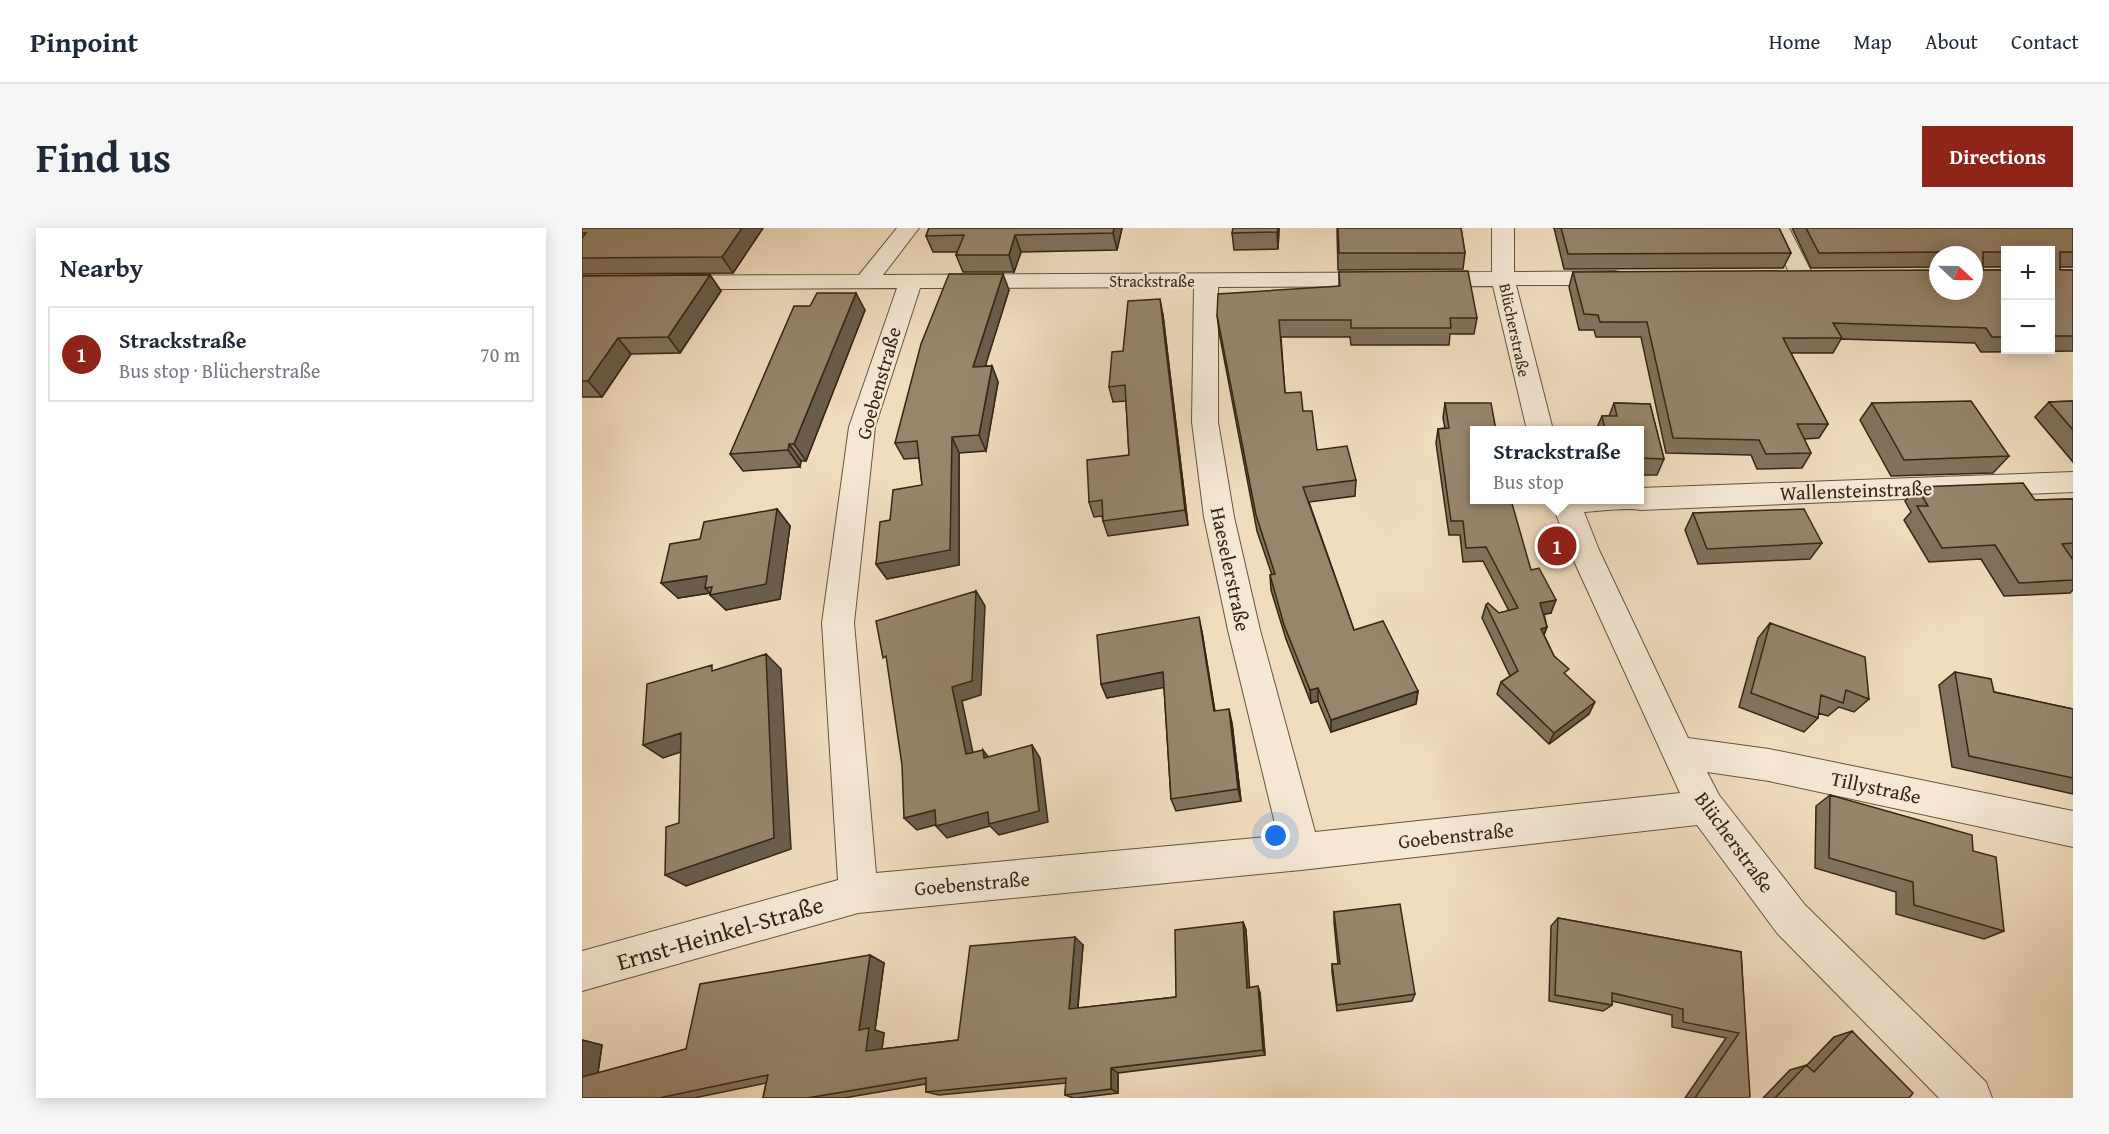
<!DOCTYPE html>
<html lang="en">
<head>
<meta charset="utf-8">
<style>
  :root { --surface:#fff; --page:#f6f6f7; --text:#1f2937; --muted:#747a83; --line:#e0e1e3; --accent:#8f2418 }
  body { margin:0; font-family:"Gentium Book Plus",serif; background:var(--page); color:var(--text) }
  .controls { position:absolute; right:18px; top:18px; display:grid; overflow:hidden; border-radius:0px; box-shadow:0 3px 15px #0003 }
  .controls button { width:54px; height:54px; display:grid; place-items:center; padding:0; border:0; border-bottom:2px solid var(--line); background:var(--surface); color:var(--text); font:30px sans-serif }
  .compass { position:absolute; left:1347px; top:18px; width:54px; height:54px; border-radius:50%; background:var(--surface); box-shadow:0 3px 15px #0003; rotate:112deg }
  .you { position:absolute; left:694px; top:608px; width:21px; height:21px; margin:-15px; border:4px solid #fff; border-radius:50%; background:#1a73e8; box-shadow:0 0 0 9px #1a73e833 }
  .badge { display:grid; place-items:center; width:39px; height:39px; border-radius:50%; background:var(--accent); color:#fff; font-size:20px; font-weight:700 }
  .pin { position:absolute; translate:-50% -50%; border:3px solid #fff; box-shadow:0 2px 6px #0006 }
  .popup { position:absolute; left:888px; top:198px; width:174px; height:78px; box-sizing:border-box; display:grid; place-content:center; border-radius:0px; background:var(--surface); filter:drop-shadow(0 2px 4px #0005); font-size:20px; white-space:nowrap; color:var(--muted) }
  .popup b { font-size:22px; color:var(--text) }
  .popup::after { content:''; position:absolute; left:50%; top:100%; margin-left:-12px; border:12px solid transparent; border-top-color:var(--surface) }
  .list { margin:0; padding:0; list-style:none }
  h2 { display:flex; justify-content:space-between; align-items:center; height:78px; margin:0; padding:0 24px; font-size:26px }
  h2 small { font-size:20px; font-weight:400; color:var(--muted) }
  .list li { display:grid; grid-template-columns:39px 1fr auto; gap:18px; align-items:center; box-sizing:border-box; height:96px; margin:0 12px 12px; padding:0 12px; border:2px solid var(--line); border-radius:0px }
  .list b { display:block; font-size:22px; white-space:nowrap }
  .list p { margin:0; font-size:20px; white-space:nowrap; color:var(--muted) }
  .list em { font-size:20px; font-style:normal; color:var(--muted) }
  .map { position:relative; flex:none; width:1491px; height:870px; overflow:hidden; border-radius:0px }
  header { display:flex; align-items:center; gap:36px; box-sizing:border-box; height:84px; padding:0 30px; background:var(--surface); border-bottom:2px solid var(--line) }
  header strong { font-size:28px }
  nav { display:flex; gap:33px; margin-inline-start:auto; font-size:21px }
  .intro { display:flex; align-items:center; justify-content:space-between; box-sizing:border-box; height:144px; padding:0 36px }
  h1 { margin:0; font-size:42px }
  .button { padding:15px 27px; border-radius:0px; background:var(--accent); color:#fff; font-size:21px; font-weight:700 }
  main { display:flex; gap:36px; padding:0 36px }
  aside { flex:1; background:var(--surface); border-radius:0px; box-shadow:0 3px 15px #0003 }
  .map>svg:first-child { display:block }
  .lines { fill:none; stroke-linecap:round; stroke-linejoin:round }
  .minor-casing { stroke:#64543e; stroke-width:2 }
  .minor { fill:#f6e8d5; fill-rule:evenodd }
  .wall { fill:#82725d; stroke:#352613; stroke-width:1.5; fill-rule:evenodd }
  .shaded-wall { fill:#6a5d4c; stroke:#352613; stroke-width:1.5 }
  .building { fill:#97856c; stroke:#352613; stroke-width:1.5 }
  .labels { text-anchor:middle; dominant-baseline:central; stroke-width:4.5; stroke-linejoin:round; paint-order:stroke }
  .far-street-label { font-size:16px; fill:#352613; stroke:#f6e8d5 }
  .street-label { font-size:20px; fill:#352613; stroke:#f6e8d5 }
  .near-street-label { font-size:24px; fill:#352613; stroke:#f6e8d5 }
</style>
</head>
<body>
<header>
<strong>Pinpoint</strong>
<nav><a>Home</a><a>Map</a><a>About</a><a>Contact</a></nav>
</header>
<div class="intro"><h1>Find us</h1><a class="button">Directions</a></div>
<main>
<aside>
<h2>Nearby<small></small></h2>
<ul class="list">
<li><span class="badge">1</span><div><b>Strackstraße</b><p>Bus stop · Blücherstraße</p></div><em>70 m</em></li>
</ul>
</aside>
<div class="map">
<svg width="1491" height="870" viewBox="0 0 1491 870">
  <rect width="100%" height="100%" fill="#f1dcbe"/>
  <filter id="stains"><feTurbulence type="fractalNoise" baseFrequency=".00333" numOctaves="4"/><feColorMatrix values="0 0 0 0 .2 0 0 0 0 .09 0 0 0 0 .02 0 0 0 .5 -.17"/></filter>
  <radialGradient id="worn" r=".72"><stop offset=".6" stop-color="#630" stop-opacity="0"/><stop offset="1" stop-color="#630" stop-opacity=".3"/></radialGradient>
  <g class="lines">
    <defs>
      <path id="minor" d="M 315,0 L 337,0 L 301,47 L 910,44 L 910,0 L 932,0 L 932,44 L 1033,43 L 1041,45 L 1045,50 L 1041,55 L 1033,57 L 934,57 L 971,202 L 945,202 L 911,58 L 636,59 L 636,194 L 652,289 L 678,402 L 733,604 L 1098,565 L 987,322 L 969,272 L 1058,272 L 1058,260 L 1491,244 L 1491,264 L 1058,282 C 1048,279 1015,283 1002,284 L 1017,322 L 1106,510 L 1187,521 L 1491,583 L 1491,619 L 1187,553 L 1125,544 L 1137,567 L 1223,677 L 1404,854 L 1410,870 L 1357,870 L 1195,705 L 1115,597 L 719,642 L 276,685 L 0,763 L 0,723 L 256,652 L 240,395 L 267,199 L 315,60 L 0,62 L 0,48 L 277,47 ZM 612,59 L 610,194 L 622,289 L 646,402 L 696,608 L 294,645 L 272,395 L 293,199 L 338,60 Z
        M 1185,0 L 1207,0 L 1232,49 L 1228,54 L 1220,56 L 1212,54 Z"/>
    </defs>
    <use href="#minor" class="minor-casing"/>
    <use href="#minor" class="minor"/>
  </g>
  <path class="wall" d="M 0,0 L 181,0 L 151,45 L 0,46 Z
    M 347,0 L 540,0 L 535,22 L 439,24 L 432,44 L 381,44 L 374,27 L 375,24 L 351,24 L 344,8 Z
    M 697,0 L 696,21 L 652,22 L 650,5 Z
    M 755,0 L 879,0 L 883,25 L 881,41 L 756,42 Z
    M 972,0 L 1197,0 L 1209,25 L 1201,40 L 982,41 Z
    M 1210,0 L 1491,0 L 1491,39 L 1478,39 L 1478,42 L 1491,42 L 1491,123 L 1399,124 L 1393,115 L 1259,111 L 1251,125 L 1209,125 L 1246,196 L 1237,210 L 1222,211 L 1229,225 L 1220,240 L 1175,241 L 1169,227 L 1084,225 L 1059,109 L 1014,109 L 1012,102 L 997,102 L 987,59 L 991,44 L 1356,63 L 1392,27 L 1356,27 L 1356,39 L 1229,40 ZM 1424,22 L 1468,22 L 1468,122 L 1424,122 L 1424,42 L 1401,42 L 1401,39 L 1424,39 Z
    M 757,44 L 895,90 L 892,106 L 868,106 L 867,117 L 769,117 L 768,109 L 699,109 L 703,165 L 721,183 L 735,222 L 774,252 L 773,268 L 727,274 L 772,402 L 836,463 L 834,476 L 749,504 L 736,473 L 729,475 L 704,411 L 689,362 L 688,347 L 690,347 L 675,303 L 637,104 L 635,87 L 757,58 Z
    M 128,47 L 139,63 L 98,125 L 49,126 L 20,169 L 0,169 L 0,48 Z
    M 427,62 L 403,138 L 410,138 L 416,154 L 404,223 L 377,225 L 377,337 L 305,351 L 294,336 L 308,292 L 340,257 L 337,230 L 322,231 L 313,215 Z
    M 283,82 L 224,233 L 219,233 L 218,239 L 161,243 L 148,226 Z
    M 581,87 L 606,297 L 526,308 L 521,293 L 520,288 L 512,289 L 507,274 L 547,227 L 544,173 L 531,174 L 527,159 L 541,123 Z
    M 1491,173 L 1491,234 L 1453,189 L 1467,174 Z
    M 863,175 L 892,202 L 949,342 L 969,385 L 962,386 L 965,399 L 962,407 L 972,428 L 1007,486 L 967,516 L 915,466 L 919,454 L 928,448 L 900,390 L 904,377 L 917,385 L 927,383 L 901,333 L 881,334 L 878,307 L 867,307 L 854,215 L 856,201 L 863,200 L 861,190 Z
    M 1032,175 L 1068,176 L 1082,231 L 1075,247 L 1058,247 L 1058,202 L 1014,202 L 1020,188 L 1027,188 Z
    M 1290,175 L 1427,228 L 1411,245 L 1309,248 L 1278,192 Z
    M 1335,259 L 1453,272 L 1491,271 L 1491,329 L 1489,329 L 1491,332 L 1491,362 L 1488,365 L 1422,368 L 1399,331 L 1347,334 L 1322,292 L 1329,284 L 1323,273 Z
    M 195,281 L 208,298 L 198,371 L 144,382 L 128,367 L 128,365 L 96,370 L 118,311 Z
    M 1111,285 L 1240,315 L 1228,331 L 1116,336 L 1103,302 Z
    M 1188,395 L 1287,471 L 1272,484 L 1257,479 L 1246,488 L 1236,485 L 1236,490 L 1222,504 L 1157,479 L 1176,410 Z
    M 620,404 L 633,483 L 650,495 L 659,573 L 594,583 L 589,571 L 582,459 L 525,470 L 519,456 Z
    M 1373,444 L 1412,464 L 1491,481 L 1491,566 L 1370,539 L 1357,457 Z
    M 1248,567 L 1391,623 L 1422,703 L 1402,711 L 1314,686 L 1314,664 L 1233,640 L 1234,578 Z
    M 752,684 L 833,766 L 830,773 L 755,783 L 750,744 L 750,736 L 756,736 L 752,694 Z
    M 976,690 L 1159,724 L 1167,870 L 1103,870 L 1144,810 L 1090,799 L 1090,787 L 1030,773 L 1030,777 L 1021,783 L 967,773 L 969,698 Z
    M 661,694 L 664,702 L 667,759 L 678,765 L 683,827 L 536,845 L 536,865 L 494,870 L 491,870 L 483,867 L 484,855 L 357,867 L 344,864 L 344,856 L 262,870 L 181,870 L 184,855 L 112,870 L 0,870 L 0,812 L 20,817 L 16,845 L 104,821 L 302,735 L 293,802 L 302,805 L 300,821 L 376,812 L 501,717 L 496,780 L 594,769 Z
    M 1270,803 L 1327,870 L 1181,870 L 1208,842 L 1225,837 L 1252,809 Z"/>
  <path class="shaded-wall" d="M 160,0 L 181,0 L 151,45 L 140,29 Z
    M 532,0 L 540,0 L 535,22 L 531,5 Z
    M 696,0 L 697,0 L 696,21 L 695,4 Z
    M 433,7 L 439,24 L 432,44 L 427,27 Z
    M 421,46 L 427,62 L 398,155 L 391,139 Z
    M 128,47 L 139,63 L 98,125 L 86,109 Z
    M 274,65 L 283,82 L 224,233 L 212,216 Z
    M 578,71 L 581,87 L 606,297 L 603,282 Z
    M 36,110 L 49,126 L 20,169 L 6,153 Z
    M 410,138 L 416,154 L 404,223 L 397,207 Z
    M 370,209 L 377,225 L 377,337 L 305,351 L 294,336 Z
    M 207,216 L 219,233 L 218,239 L 206,222 Z
    M 195,281 L 208,298 L 198,371 L 144,382 L 128,367 Z
    M 125,348 L 130,359 L 123,360 L 128,365 L 96,370 L 79,355 Z
    M 394,363 L 403,378 L 399,467 L 380,473 L 394,539 L 384,526 L 370,459 Z
    M 974,372 L 969,385 L 954,388 L 958,375 Z
    M 617,389 L 620,404 L 635,497 L 632,483 Z
    M 965,399 L 960,411 L 959,401 Z
    M 184,426 L 199,441 L 209,621 L 104,658 L 83,647 Z
    M 581,444 L 585,459 L 525,470 L 519,456 Z
    M 736,460 L 736,473 L 729,475 L 728,462 Z
    M 836,463 L 834,476 L 749,504 L 749,492 Z
    M 1013,474 L 1007,486 L 967,516 L 972,505 Z
    M 647,481 L 650,495 L 659,573 L 656,561 Z
    M 99,505 L 117,518 L 81,530 L 61,517 Z
    M 450,517 L 458,530 L 466,594 L 417,607 L 408,598 L 365,610 L 354,598 Z
    M 401,522 L 411,535 L 402,530 Z
    M 353,582 L 364,594 L 335,602 L 322,590 Z
    M 661,694 L 664,702 L 668,766 L 665,760 Z
    M 493,709 L 501,717 L 495,787 L 487,781 Z
    M 288,727 L 302,735 L 293,802 L 302,805 L 299,828 L 284,823 L 277,802 Z
    M 676,758 L 678,765 L 683,827 L 681,822 Z
    M 0,812 L 20,817 L 14,856 L 0,854 Z
    M 529,840 L 536,845 L 536,865 L 529,861 Z"/>
  <path class="building" d="M 0,0 L 160,0 L 140,29 L 0,30 L 0,10 L 4,5 L 0,5 Z
    M 347,0 L 532,0 L 531,5 L 433,7 L 427,27 L 374,27 L 382,7 L 344,8 Z
    M 651,0 L 696,0 L 695,4 L 650,5 Z
    M 756,0 L 879,0 L 883,25 L 757,25 Z
    M 979,0 L 1197,0 L 1209,25 L 986,26 Z
    M 1224,0 L 1491,0 L 1491,24 L 1478,24 L 1478,42 L 1491,42 L 1491,108 L 1468,108 L 1468,22 L 1424,22 L 1424,24 L 1401,24 L 1401,42 L 1424,42 L 1424,109 L 1410,109 L 1404,100 L 1251,95 L 1260,110 L 1201,110 L 1246,196 L 1215,196 L 1229,225 L 1184,226 L 1177,212 L 1091,210 L 1065,94 L 1018,94 L 1016,87 L 1002,86 L 991,44 L 1356,42 L 1356,63 L 1392,63 L 1392,27 L 1368,27 L 1367,24 L 1237,25 Z
    M 886,43 L 895,90 L 868,90 L 869,100 L 769,100 L 769,92 L 697,92 L 703,165 L 719,164 L 721,183 L 730,183 L 735,222 L 765,218 L 774,252 L 721,259 L 772,402 L 801,393 L 836,463 L 749,492 L 736,460 L 728,462 L 702,397 L 688,347 L 693,346 L 674,287 L 635,87 L 636,66 L 758,58 L 757,44 Z
    M 367,46 L 421,46 L 391,139 L 410,138 L 397,207 L 370,209 L 368,322 L 294,336 L 298,294 L 308,292 L 311,262 L 340,257 L 335,213 L 313,215 L 339,116 Z
    M 128,47 L 86,109 L 36,110 L 6,153 L 0,153 L 0,48 Z
    M 235,65 L 274,65 L 212,216 L 207,216 L 206,222 L 148,226 L 212,78 L 228,78 Z
    M 578,71 L 603,282 L 521,293 L 520,272 L 507,274 L 505,232 L 547,227 L 543,157 L 527,159 L 530,124 L 541,123 L 546,73 Z
    M 1389,173 L 1427,228 L 1322,232 L 1290,175 Z
    M 1491,173 L 1491,202 L 1467,174 Z
    M 863,175 L 909,175 L 914,202 L 892,202 L 892,272 L 929,272 L 949,342 L 957,340 L 974,372 L 958,375 L 965,399 L 959,401 L 972,428 L 987,441 L 982,445 L 1013,474 L 972,505 L 919,454 L 936,443 L 904,377 L 906,375 L 917,385 L 936,380 L 904,319 L 884,320 L 881,293 L 869,293 L 856,201 L 867,200 Z
    M 1032,175 L 1068,176 L 1082,231 L 1058,230 L 1058,202 L 1023,202 L 1020,188 L 1035,188 Z
    M 1441,255 L 1453,272 L 1491,271 L 1491,315 L 1480,316 L 1491,332 L 1491,352 L 1437,355 L 1413,317 L 1360,320 L 1335,278 L 1346,278 L 1335,259 Z
    M 195,281 L 184,356 L 128,367 L 130,359 L 123,360 L 125,348 L 79,355 L 88,316 L 118,311 L 122,294 Z
    M 1222,281 L 1240,315 L 1125,321 L 1111,285 Z
    M 394,363 L 390,453 L 370,459 L 384,526 L 401,522 L 402,530 L 450,517 L 457,583 L 407,596 L 406,584 L 354,598 L 353,582 L 322,590 L 320,537 L 304,428 L 301,430 L 294,393 Z
    M 617,389 L 632,483 L 647,481 L 656,561 L 589,571 L 581,444 L 519,456 L 515,407 Z
    M 1188,395 L 1283,429 L 1287,471 L 1264,462 L 1261,475 L 1239,467 L 1236,490 L 1169,465 Z
    M 184,426 L 192,610 L 83,647 L 84,599 L 97,595 L 99,505 L 61,517 L 65,456 L 130,437 L 130,443 Z
    M 1373,444 L 1409,451 L 1412,464 L 1491,481 L 1491,550 L 1387,528 Z
    M 1248,567 L 1390,607 L 1391,623 L 1414,629 L 1422,703 L 1332,677 L 1331,654 L 1247,630 Z
    M 818,676 L 833,766 L 755,777 L 750,736 L 758,736 L 752,684 Z
    M 976,690 L 1159,724 L 1168,868 L 1167,870 L 1113,870 L 1157,805 L 1101,794 L 1101,781 L 1030,765 L 1030,777 L 973,767 Z
    M 661,694 L 665,760 L 676,758 L 681,822 L 529,840 L 529,861 L 483,867 L 484,850 L 344,864 L 344,850 L 225,870 L 181,870 L 186,847 L 77,870 L 0,870 L 0,849 L 104,821 L 118,756 L 288,727 L 277,802 L 287,800 L 284,823 L 376,812 L 388,718 L 493,709 L 487,781 L 594,769 L 593,702 Z
    M 1270,803 L 1331,865 L 1327,870 L 1193,870 L 1224,837 L 1232,844 Z"/>
  <g class="labels">
    <g class="far-street-label">
      <text x="570" y="53">Strackstraße</text>
      <text transform="translate(933 102) rotate(78)">Blücherstraße</text>
    </g>
    <g class="street-label">
      <text transform="translate(296 155) rotate(-74)">Goebenstraße</text>
      <text transform="translate(1274 262) rotate(-2)">Wallensteinstraße</text>
      <text transform="translate(649 341) rotate(78)">Haeselerstraße</text>
      <text transform="translate(1294 559) rotate(12)">Tillystraße</text>
      <text transform="translate(874 607) rotate(-6)">Goebenstraße</text>
      <text transform="translate(1153 614) rotate(54)">Blücherstraße</text>
      <text transform="translate(390 655) rotate(-5)">Goebenstraße</text>
    </g>
    <g class="near-street-label">
      <text transform="translate(138 705) rotate(-16)">Ernst-Heinkel-Straße</text>
    </g>
  </g>
  <rect width="100%" height="100%" filter="url(#stains)"/>
  <rect width="100%" height="100%" fill="url(#worn)"/>
</svg>
<div class="controls">
<button>+</button>
<button>−</button>
</div>
<svg class="compass" viewBox="-18 -18 36 36"><path d="M0-13l5 13h-10z" fill="#e53935"/><path d="M0 13l5-13h-10z" fill="#747a83"/></svg>
<div class="you"></div>
<div class="pin badge" style="left:975px;top:318px">1</div>
<div class="popup"><b>Strackstraße</b>Bus stop</div>
</div>
</main>
</body>
</html>
